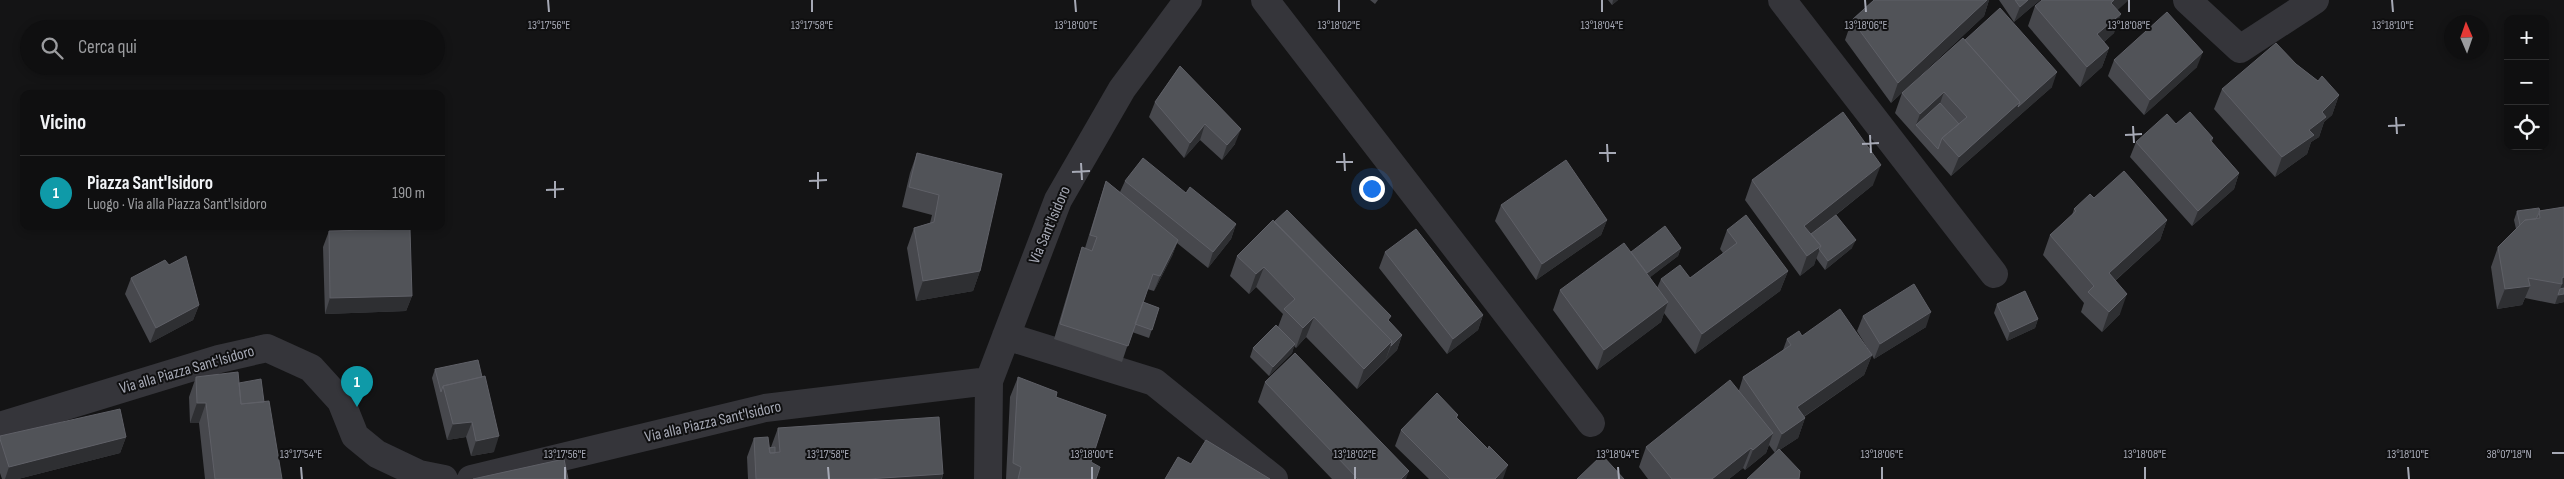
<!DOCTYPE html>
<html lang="it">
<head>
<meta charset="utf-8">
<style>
  :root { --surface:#0f0f10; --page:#181819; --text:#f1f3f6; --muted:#9b9c9f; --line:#2f2f30; --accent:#e9b938 }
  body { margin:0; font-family:"Sofia Sans Condensed",sans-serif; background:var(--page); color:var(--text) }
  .controls { position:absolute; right:15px; top:15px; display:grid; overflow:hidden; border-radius:10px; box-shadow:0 2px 8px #0003 }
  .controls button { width:45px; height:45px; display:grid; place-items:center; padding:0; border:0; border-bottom:1px solid var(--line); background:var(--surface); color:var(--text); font:25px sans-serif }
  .compass { position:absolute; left:2444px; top:15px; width:45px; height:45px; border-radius:50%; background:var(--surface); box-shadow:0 2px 8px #0003; rotate:358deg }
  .you { position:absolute; left:1371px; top:188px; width:18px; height:18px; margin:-12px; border:4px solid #fff; border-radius:50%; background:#1a73e8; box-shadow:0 0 0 8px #1a73e833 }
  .badge { display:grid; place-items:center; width:32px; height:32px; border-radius:50%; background:var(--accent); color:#fff; font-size:16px; font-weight:700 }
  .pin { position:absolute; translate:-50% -41px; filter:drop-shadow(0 1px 2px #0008) }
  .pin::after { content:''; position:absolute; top:26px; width:18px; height:15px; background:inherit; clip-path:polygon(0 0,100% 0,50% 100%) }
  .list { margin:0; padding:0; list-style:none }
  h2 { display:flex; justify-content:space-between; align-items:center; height:65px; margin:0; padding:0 20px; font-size:21px }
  h2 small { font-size:16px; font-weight:400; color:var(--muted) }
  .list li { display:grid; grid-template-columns:32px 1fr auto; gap:15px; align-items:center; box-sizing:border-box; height:75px; padding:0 20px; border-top:1px solid var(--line) }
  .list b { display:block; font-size:19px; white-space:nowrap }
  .list p { margin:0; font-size:16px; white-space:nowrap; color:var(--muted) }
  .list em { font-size:16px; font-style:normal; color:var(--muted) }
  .icon { flex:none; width:28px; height:28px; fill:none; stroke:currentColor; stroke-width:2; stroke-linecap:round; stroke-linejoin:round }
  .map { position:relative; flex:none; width:2564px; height:479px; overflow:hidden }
  .search { position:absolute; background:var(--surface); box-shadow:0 2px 8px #0003; left:20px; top:20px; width:425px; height:55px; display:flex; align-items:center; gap:12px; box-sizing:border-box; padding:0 18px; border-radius:28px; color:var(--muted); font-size:19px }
  .panel { position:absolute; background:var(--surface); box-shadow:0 2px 8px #0003; left:20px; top:90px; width:425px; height:140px; border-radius:10px }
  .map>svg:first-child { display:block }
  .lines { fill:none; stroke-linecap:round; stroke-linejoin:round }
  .minor { stroke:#35353a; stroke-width:28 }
  .wall { fill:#47484d }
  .shaded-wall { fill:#2e2f32 }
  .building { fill:#515358; stroke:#5f6067 }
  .ticks { fill:none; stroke:#a6a9b5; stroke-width:2 }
  .labels { text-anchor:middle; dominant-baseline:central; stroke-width:4; stroke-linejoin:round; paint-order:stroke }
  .street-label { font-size:16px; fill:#a6a9b5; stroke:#0f0f10 }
  .ticks-label { font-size:12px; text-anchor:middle; fill:#a6a9b5; stroke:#0f0f10; stroke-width:4; stroke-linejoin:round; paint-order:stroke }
</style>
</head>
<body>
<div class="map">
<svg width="2564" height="479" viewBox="0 0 2564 479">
  <rect width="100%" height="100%" fill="#141415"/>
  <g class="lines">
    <path class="minor" d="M 1265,0 L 1591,423
      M 1782,0 L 1994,274
      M 2187,0 L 2240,49 L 2315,0
      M 1006,336 L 1154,382 L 1274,479
      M 0,426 L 219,359 L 267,348 L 311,368 L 341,401 L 355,436 L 377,454 L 419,474 L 444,479
      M 471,479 L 765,408 L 989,381
      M 988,479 L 989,381 L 1058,200 L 1122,89 L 1188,0"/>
  </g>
  <path class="wall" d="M 1370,0 L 1378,0 L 1375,4 Z
    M 1608,0 L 1618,0 L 1612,5 Z
    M 1874,0 L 1989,0 L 1984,16 L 1891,103 L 1845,40 L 1852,20 Z
    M 1999,0 L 2040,0 L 2014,22 Z
    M 2035,6 L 2118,10 L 2114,33 L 2104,42 L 2109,48 L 2102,67 L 2080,87 L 2028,26 Z
    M 1965,40 L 2052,87 L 1951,176 L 1895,113 L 1902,93 Z
    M 2114,60 L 2197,67 L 2144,115 L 2108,76 Z
    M 2296,64 L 2318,81 L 2339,95 L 2332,115 L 2324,122 L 2319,137 L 2311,142 L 2307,154 L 2275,177 L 2214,109 L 2222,89 Z
    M 1180,66 L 1235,144 L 1222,160 L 1200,140 L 1184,158 L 1149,117 L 1155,102 Z
    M 2176,124 L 2213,138 L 2212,142 L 2239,173 L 2234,189 L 2192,226 L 2130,157 L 2136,142 Z
    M 917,153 L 980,271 L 973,291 L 916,301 L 907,248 L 914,228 L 930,223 L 932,215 L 902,207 L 910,173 Z
    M 1752,180 L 1873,185 L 1831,219 L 1852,248 L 1825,270 L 1816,258 L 1814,265 L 1800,276 L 1745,200 Z
    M 1106,181 L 1120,192 L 1125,181 L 1186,193 L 1236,224 L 1231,239 L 1208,268 L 1177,243 L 1172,256 L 1154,291 L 1147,289 L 1143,302 L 1159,308 L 1149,338 L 1132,332 L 1122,362 L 1054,339 L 1077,262 L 1082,247 L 1085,248 L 1101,196 Z
    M 2094,198 L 2167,220 L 2160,240 L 2115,281 L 2120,314 L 2102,332 L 2081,312 L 2084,303 L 2043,255 L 2050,235 L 2072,215 L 2074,209 Z
    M 1501,205 L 1607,220 L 1601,235 L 1536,280 L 1495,221 Z
    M 2564,207 L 2564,302 L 2555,304 L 2525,298 L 2522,305 L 2497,309 L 2491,267 L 2498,247 L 2516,229 L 2514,220 L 2517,211 L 2540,211 Z
    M 1727,230 L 1788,271 L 1780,291 L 1695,354 L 1664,313 L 1661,322 L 1597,370 L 1553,310 L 1560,290 L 1631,252 L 1681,248 L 1678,256 L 1650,277 L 1657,288 L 1661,279 L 1690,278 L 1723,253 L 1720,249 Z
    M 329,231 L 412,296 L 406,311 L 325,314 L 323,247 Z
    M 1385,252 L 1483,315 L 1478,330 L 1447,354 L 1379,268 Z
    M 1237,256 L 1389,321 L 1402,335 L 1397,350 L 1357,389 L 1306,337 L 1296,348 L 1294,346 L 1292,353 L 1269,376 L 1250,357 L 1253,348 L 1278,327 L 1283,314 L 1256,287 L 1249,294 L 1230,276 Z
    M 131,278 L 199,305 L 193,320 L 150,343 L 125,294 Z
    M 1997,304 L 2038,319 L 2035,328 L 2007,341 L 1994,313 Z
    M 1863,316 L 1926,327 L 1874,359 L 1872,355 L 1864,375 L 1804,417 L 1805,418 L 1798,438 L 1775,453 L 1769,445 L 1766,453 L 1745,470 L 1743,468 L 1729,479 L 1648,479 L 1639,467 L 1646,447 L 1739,390 L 1743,377 L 1783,350 L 1787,339 L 1802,336 L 1871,354 L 1857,331 Z
    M 435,369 L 494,452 L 471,456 L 466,437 L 447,440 L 432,378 Z
    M 196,377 L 239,383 L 264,402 L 282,479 L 205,479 L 199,423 L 190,423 L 189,397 Z
    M 1018,377 L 1056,397 L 1091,462 L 1096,479 L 1006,479 L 1010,397 Z
    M 1265,382 L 1406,479 L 1332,479 L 1258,402 Z
    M 1458,415 L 1457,418 L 1503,479 L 1429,479 L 1395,446 L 1401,430 Z
    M 778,428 L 943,474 L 942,479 L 748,479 L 747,457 L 754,438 L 769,448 L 771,447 Z
    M 0,436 L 126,437 L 120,453 L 18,479 L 2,479 L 0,473 Z"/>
  <path class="shaded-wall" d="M 1613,0 L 1618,0 L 1612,5 Z
    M 1987,0 L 1989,0 L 1984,16 L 1891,103 L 1898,83 Z
    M 2028,0 L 2040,0 L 2014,22 L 2020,7 Z
    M 2114,0 L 2129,0 L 2104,22 L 2111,3 Z
    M 2121,14 L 2114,33 L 2090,54 L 2097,34 Z
    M 2109,48 L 2102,67 L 2080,87 L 2087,67 Z
    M 2203,52 L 2197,67 L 2144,115 L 2150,100 Z
    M 2057,72 L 2052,87 L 1951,176 L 1959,157 L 2020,102 Z
    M 1944,92 L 1937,112 L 1916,125 L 1913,133 L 1920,114 Z
    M 2339,95 L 2332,115 L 2324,122 L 2319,137 L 2311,142 L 2307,154 L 2275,177 L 2282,157 L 2309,130 L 2322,112 Z
    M 1205,124 L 1200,140 L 1184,158 L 1190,143 Z
    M 1241,129 L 1235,144 L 1222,160 L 1227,145 Z
    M 1881,165 L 1873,185 L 1799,244 L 1804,226 Z
    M 2239,173 L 2234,189 L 2192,226 L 2198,211 Z
    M 1607,220 L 1601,235 L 1536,280 L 1542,264 Z
    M 2167,220 L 2160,240 L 2101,293 L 2109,273 Z
    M 1236,224 L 1231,239 L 1208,268 L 1213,252 Z
    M 1178,240 L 1172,256 L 1154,291 L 1160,276 Z
    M 1856,240 L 1852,248 L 1825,270 L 1828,261 Z
    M 1821,246 L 1814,265 L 1800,276 L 1807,256 Z
    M 1681,248 L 1678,256 L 1644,282 L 1647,273 Z
    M 1264,267 L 1256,287 L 1249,294 L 1256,274 Z
    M 980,271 L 973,291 L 916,301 L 923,281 Z
    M 1788,271 L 1780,291 L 1695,354 L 1702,334 Z
    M 2564,277 L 2564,302 L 2555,304 L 2562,284 L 2562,278 Z
    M 2530,286 L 2522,305 L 2497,309 L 2505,289 Z
    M 2127,294 L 2120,314 L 2102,332 L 2109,312 Z
    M 412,296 L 406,311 L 325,314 L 330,298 Z
    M 1668,302 L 1661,322 L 1597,370 L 1604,350 Z
    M 199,305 L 193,320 L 150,343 L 156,328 Z
    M 1931,312 L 1926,327 L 1874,359 L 1880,344 Z
    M 1483,315 L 1478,330 L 1447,354 L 1453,339 Z
    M 1314,317 L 1306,337 L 1296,348 L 1303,328 Z
    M 2038,319 L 2035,328 L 2007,341 L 2010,332 Z
    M 1402,335 L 1397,350 L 1385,361 L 1391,346 Z
    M 1392,341 L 1385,361 L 1357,389 L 1364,369 Z
    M 1295,344 L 1292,353 L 1269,376 L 1273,367 Z
    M 1872,355 L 1864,375 L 1790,426 L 1797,407 Z
    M 197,403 L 206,403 L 199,423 L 190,423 Z
    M 1805,418 L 1798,438 L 1775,453 L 1782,434 Z
    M 472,422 L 466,437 L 447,440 L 453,424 Z
    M 1773,433 L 1766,453 L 1745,470 L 1753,450 Z
    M 499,436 L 494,452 L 471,456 L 476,441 Z
    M 126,437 L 120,453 L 18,479 L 5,479 L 9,467 Z
    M 1751,448 L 1743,468 L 1729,479 L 1712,479 Z
    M 1508,465 L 1503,479 L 1495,479 Z
    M 1409,471 L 1406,479 L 1401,479 Z
    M 943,474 L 941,479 L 868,479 Z"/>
  <path class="building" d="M 1874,0 L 1987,0 L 1898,83 L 1852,20 Z
    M 2015,0 L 2028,0 L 2020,7 Z
    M 2042,0 L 2114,0 L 2111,3 L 2121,14 L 2097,34 L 2109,48 L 2087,67 L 2035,6 Z
    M 2000,8 L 2057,72 L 2018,107 L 2020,102 L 1965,40 Z
    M 2167,12 L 2203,52 L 2150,100 L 2114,60 Z
    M 1963,38 L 2020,102 L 1959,157 L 1942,138 L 1967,117 L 1944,92 L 1920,114 L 1902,93 Z
    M 2276,43 L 2296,64 L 2318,81 L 2322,76 L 2339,95 L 2322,112 L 2326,117 L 2309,130 L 2314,135 L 2282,157 L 2222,89 Z
    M 1180,66 L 1241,129 L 1227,145 L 1205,124 L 1190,143 L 1155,102 Z
    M 1940,103 L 1959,124 L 1942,138 L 1938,149 L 1916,125 Z
    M 1843,112 L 1881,165 L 1804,226 L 1821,246 L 1807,256 L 1752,180 Z
    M 2190,112 L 2213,138 L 2210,140 L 2239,173 L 2198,211 L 2136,142 L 2167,114 L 2176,124 Z
    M 917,153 L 1002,174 L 980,271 L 923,281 L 914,228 L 934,222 L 939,195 L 909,187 Z
    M 1143,158 L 1186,193 L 1190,187 L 1236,224 L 1213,252 L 1125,181 Z
    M 1566,160 L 1607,220 L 1542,264 L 1501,205 Z
    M 2124,171 L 2167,220 L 2109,273 L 2127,294 L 2109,312 L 2088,292 L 2094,286 L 2050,235 L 2076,211 L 2074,209 L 2090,194 L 2094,198 Z
    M 1106,181 L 1178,240 L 1160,276 L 1153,274 L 1128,346 L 1060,324 L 1082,247 L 1092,251 L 1097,237 L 1090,235 Z
    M 2564,207 L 2564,277 L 2562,278 L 2562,284 L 2528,278 L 2530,286 L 2505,289 L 2498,247 L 2525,220 L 2540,218 L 2539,211 Z
    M 2539,208 L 2540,211 L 2536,219 L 2525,220 L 2520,225 L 2517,211 Z
    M 1287,210 L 1391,316 L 1388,320 L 1402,335 L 1391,346 L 1392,341 L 1274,222 Z
    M 1746,215 L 1788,271 L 1702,334 L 1661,279 L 1680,265 L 1690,278 L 1737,243 L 1727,230 Z
    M 1836,215 L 1856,240 L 1828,261 L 1819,249 L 1821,246 L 1811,234 Z
    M 1273,220 L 1392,341 L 1364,369 L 1314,317 L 1303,328 L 1284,309 L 1295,299 L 1264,267 L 1256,274 L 1237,256 Z
    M 1665,226 L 1681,248 L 1647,273 L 1631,252 Z
    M 410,229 L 412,296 L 330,298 L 329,231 Z
    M 1416,229 L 1483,315 L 1453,339 L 1385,252 Z
    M 1624,243 L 1668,302 L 1604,350 L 1560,290 Z
    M 186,256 L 199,305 L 156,328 L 131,278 L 165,260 L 169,265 Z
    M 1914,284 L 1931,312 L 1880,344 L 1863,316 Z
    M 2564,288 L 2564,294 L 2558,295 L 2560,289 Z
    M 2025,291 L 2038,319 L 2010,332 L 1997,304 Z
    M 1143,302 L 1159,308 L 1152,330 L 1135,324 Z
    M 1840,309 L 1872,355 L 1797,407 L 1805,418 L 1782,434 L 1743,377 L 1791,345 L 1787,339 L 1799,331 L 1802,336 Z
    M 1276,325 L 1295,344 L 1273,367 L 1253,348 Z
    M 1295,353 L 1409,471 L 1401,479 L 1358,479 L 1265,382 Z
    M 478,360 L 482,377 L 443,386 L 441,392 L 435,369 Z
    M 238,372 L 241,404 L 269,401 L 282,479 L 215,479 L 206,403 L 197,403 L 196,377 Z
    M 485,376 L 499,436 L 476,441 L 472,422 L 453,424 L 443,386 Z
    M 1018,377 L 1057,392 L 1056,397 L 1106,415 L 1091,462 L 1100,467 L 1096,479 L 1018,479 L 1021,467 L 1013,463 Z
    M 261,379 L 264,402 L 241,404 L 239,383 Z
    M 1730,380 L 1773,433 L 1753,450 L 1751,448 L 1712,479 L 1672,479 L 1646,447 Z
    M 1437,393 L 1458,415 L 1456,417 L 1488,449 L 1489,446 L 1508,465 L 1495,479 L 1450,479 L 1401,430 Z
    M 120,409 L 126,437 L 9,467 L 0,439 L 0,436 Z
    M 939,417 L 943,474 L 868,479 L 756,479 L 754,438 L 768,437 L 770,453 L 780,452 L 778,428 Z
    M 1206,440 L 1270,479 L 1165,479 L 1178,457 L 1191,464 Z
    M 775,447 L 775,453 L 770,453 L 769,448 Z
    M 1779,449 L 1800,471 L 1799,479 L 1747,479 Z
    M 1602,455 L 1624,479 L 1577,479 Z
    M 564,459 L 568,479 L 473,479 Z"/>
  <path class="ticks" d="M 548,0 L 549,12M 812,0 L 812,12M 1075,0 L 1076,12M 1339,0 L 1339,12M 1602,0 L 1602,12M 1865,0 L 1866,12M 2129,0 L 2129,12M 2392,0 L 2393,12M 2396,117 L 2397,134M 2133,126 L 2134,143M 2388,126 L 2405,125M 1870,135 L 1871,153M 2125,135 L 2142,134M 1607,144 L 1608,162M 1862,144 L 1879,143M 1344,153 L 1345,171M 1599,153 L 1616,153M 1336,162 L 1353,162M 1081,163 L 1082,180M 818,172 L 818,189M 1072,172 L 1090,171M 555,181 L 555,198M 809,181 L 827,180M 546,190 L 564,189M 2552,453 L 2564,453M 301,467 L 302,479M 565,467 L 565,479M 828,467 L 829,479M 1092,467 L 1092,479M 1355,467 L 1355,479M 1618,467 L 1619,479M 1882,467 L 1882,479M 2145,467 L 2145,479M 2408,467 L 2409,479"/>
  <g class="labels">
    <g class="street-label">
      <text transform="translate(1050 225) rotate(-67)">Via Sant'Isidoro</text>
      <text transform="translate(187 370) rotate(-16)">Via alla Piazza Sant'Isidoro</text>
      <text transform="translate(713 422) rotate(-13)">Via alla Piazza Sant'Isidoro</text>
    </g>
  </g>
  <g class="ticks-label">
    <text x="549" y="29">13°17'56"E</text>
    <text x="812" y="29">13°17'58"E</text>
    <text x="1076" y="29">13°18'00"E</text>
    <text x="1339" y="29">13°18'02"E</text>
    <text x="1602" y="29">13°18'04"E</text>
    <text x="1866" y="29">13°18'06"E</text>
    <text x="2129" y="29">13°18'08"E</text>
    <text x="2393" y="29">13°18'10"E</text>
    <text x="2509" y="458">38°07'18"N</text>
    <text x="301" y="458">13°17'54"E</text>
    <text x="565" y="458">13°17'56"E</text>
    <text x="828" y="458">13°17'58"E</text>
    <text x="1092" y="458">13°18'00"E</text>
    <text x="1355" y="458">13°18'02"E</text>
    <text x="1618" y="458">13°18'04"E</text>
    <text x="1882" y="458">13°18'06"E</text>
    <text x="2145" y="458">13°18'08"E</text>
    <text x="2408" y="458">13°18'10"E</text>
  </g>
</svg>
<div class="controls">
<button>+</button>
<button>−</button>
<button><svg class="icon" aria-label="locate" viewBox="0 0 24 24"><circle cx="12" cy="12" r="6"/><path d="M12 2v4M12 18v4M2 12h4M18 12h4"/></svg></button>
</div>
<svg class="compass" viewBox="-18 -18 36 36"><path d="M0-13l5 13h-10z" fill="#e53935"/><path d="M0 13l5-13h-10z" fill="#9b9c9f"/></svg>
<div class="you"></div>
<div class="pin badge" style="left:357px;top:407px;background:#0f9aa8">1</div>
<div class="search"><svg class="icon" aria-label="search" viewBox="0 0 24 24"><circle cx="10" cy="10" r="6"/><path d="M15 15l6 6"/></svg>Cerca qui</div>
<section class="panel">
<h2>Vicino<small></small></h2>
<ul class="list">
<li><span class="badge" style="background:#0f9aa8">1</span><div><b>Piazza Sant'Isidoro</b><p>Luogo · Via alla Piazza Sant'Isidoro</p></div><em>190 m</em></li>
</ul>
</section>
</div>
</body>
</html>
